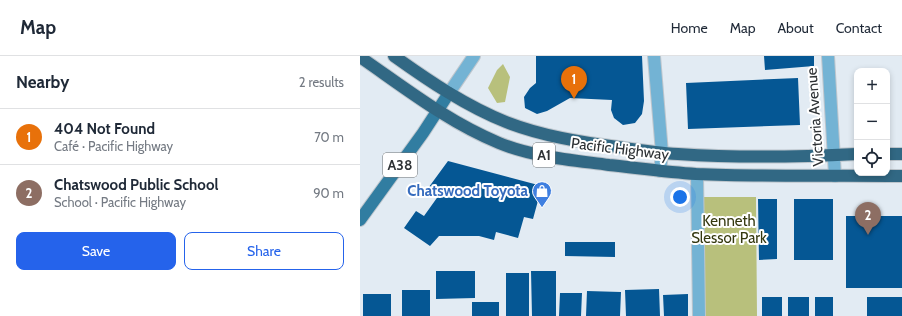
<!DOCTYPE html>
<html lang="en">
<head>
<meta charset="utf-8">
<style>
  :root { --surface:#fff; --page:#f6f6f7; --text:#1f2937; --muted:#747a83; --line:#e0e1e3; --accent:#2563eb }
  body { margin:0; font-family:Cabin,sans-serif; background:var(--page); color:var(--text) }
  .controls { position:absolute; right:12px; top:12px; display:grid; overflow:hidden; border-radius:8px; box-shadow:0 2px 6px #0003 }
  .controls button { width:36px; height:36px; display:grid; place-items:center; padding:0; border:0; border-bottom:1px solid var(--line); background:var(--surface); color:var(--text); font:20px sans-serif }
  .you { position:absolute; left:320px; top:141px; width:14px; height:14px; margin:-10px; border:3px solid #fff; border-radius:50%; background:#1a73e8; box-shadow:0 0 0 6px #1a73e833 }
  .badge { display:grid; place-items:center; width:26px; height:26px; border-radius:50%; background:var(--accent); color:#fff; font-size:13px; font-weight:700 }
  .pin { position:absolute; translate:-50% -33px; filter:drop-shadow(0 1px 2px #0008) }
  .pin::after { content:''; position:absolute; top:21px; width:14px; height:12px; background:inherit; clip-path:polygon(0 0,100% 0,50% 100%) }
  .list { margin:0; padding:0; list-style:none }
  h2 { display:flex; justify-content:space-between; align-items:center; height:52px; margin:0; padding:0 16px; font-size:17px }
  h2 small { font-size:13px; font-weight:400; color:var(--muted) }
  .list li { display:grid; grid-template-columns:26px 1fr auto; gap:12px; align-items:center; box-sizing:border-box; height:56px; padding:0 16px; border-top:1px solid var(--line) }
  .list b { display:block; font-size:15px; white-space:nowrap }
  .list p { margin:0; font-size:13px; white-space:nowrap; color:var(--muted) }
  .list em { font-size:13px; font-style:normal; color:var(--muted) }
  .actions { display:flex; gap:8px; padding:12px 16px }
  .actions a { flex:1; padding:9px 0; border:1px solid var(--accent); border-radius:8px; text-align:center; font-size:14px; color:var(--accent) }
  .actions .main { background:var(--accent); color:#fff }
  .icon { flex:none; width:22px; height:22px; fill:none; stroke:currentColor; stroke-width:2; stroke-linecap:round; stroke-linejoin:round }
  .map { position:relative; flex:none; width:542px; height:260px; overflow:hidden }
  header { display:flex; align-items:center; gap:24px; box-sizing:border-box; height:56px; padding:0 20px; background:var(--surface); border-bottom:1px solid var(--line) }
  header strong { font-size:19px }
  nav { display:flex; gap:22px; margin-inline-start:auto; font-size:14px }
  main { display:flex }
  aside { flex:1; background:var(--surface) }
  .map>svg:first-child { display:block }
  .green { fill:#b8c07c }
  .building { fill:#055794 }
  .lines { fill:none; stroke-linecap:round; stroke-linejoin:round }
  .minor-casing { stroke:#bec6cd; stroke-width:14 }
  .major-casing { stroke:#bec6cd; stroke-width:14 }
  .highway-casing { stroke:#bec6cd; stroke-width:14 }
  .minor { stroke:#73b3d4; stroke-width:12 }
  .major { stroke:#317da1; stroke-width:12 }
  .highway { stroke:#316884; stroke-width:12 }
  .labels { text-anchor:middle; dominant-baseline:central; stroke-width:4; stroke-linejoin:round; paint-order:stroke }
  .shield { fill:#fff; stroke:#6d7072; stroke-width:1 }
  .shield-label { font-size:14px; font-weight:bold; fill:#2e3235 }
  .street-label { font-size:15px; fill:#2e3235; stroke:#fff }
  .shop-label { font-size:15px; font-weight:bold; fill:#366cbe; stroke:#fff; text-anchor:end }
  .park-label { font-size:15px; fill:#34380f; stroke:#fff }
</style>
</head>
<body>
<header>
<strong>Map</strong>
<nav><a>Home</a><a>Map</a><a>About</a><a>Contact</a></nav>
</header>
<main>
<aside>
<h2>Nearby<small>2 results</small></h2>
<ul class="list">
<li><span class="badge" style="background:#e8710a">1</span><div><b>404 Not Found</b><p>Café · Pacific Highway</p></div><em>70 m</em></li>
<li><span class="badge" style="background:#8d6e63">2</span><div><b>Chatswood Public School</b><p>School · Pacific Highway</p></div><em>90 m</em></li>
</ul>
<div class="actions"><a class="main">Save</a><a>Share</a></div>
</aside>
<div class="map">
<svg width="542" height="260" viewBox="0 0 542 260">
  <rect width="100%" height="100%" fill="#e2ebf3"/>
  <path class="green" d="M 143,8 L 150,21 L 145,46 L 137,47 L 128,32 L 137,14 Z
    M 341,141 L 396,141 L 397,260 L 342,260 Z"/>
  <path class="building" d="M 176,0 L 282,0 L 284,45 L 282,58 L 275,67 L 263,69 L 254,62 L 251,54 L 252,44 L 210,42 L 187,55 L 177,58 L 165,52 L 164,41 L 170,32 L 176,27 Z
    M 404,0 L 454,0 L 454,10 L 405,14 Z
    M 438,22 L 440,69 L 328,73 L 326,27 Z
    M 88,105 L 182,130 L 173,163 L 164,161 L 158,182 L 136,176 L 134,184 L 119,180 L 79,180 L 70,190 L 44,172 L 56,155 L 64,160 L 79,139 L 66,135 Z
    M 398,143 L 417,143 L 417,203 L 399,204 Z
    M 434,143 L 473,143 L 473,204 L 434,204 Z
    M 486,160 L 542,160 L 542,232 L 486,232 Z
    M 205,186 L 255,186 L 255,201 L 205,200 Z
    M 76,215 L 115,215 L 115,242 L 76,243 Z
    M 171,215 L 196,215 L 196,260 L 172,260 Z
    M 146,217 L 169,217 L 169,260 L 146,260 Z
    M 299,233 L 300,260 L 266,260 L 265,234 Z
    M 42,234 L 70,234 L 70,260 L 42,260 Z
    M 227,235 L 261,236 L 260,260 L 226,260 Z
    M 200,237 L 222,237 L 221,260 L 199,260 Z
    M 3,238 L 31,238 L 31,260 L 3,260 Z
    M 328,238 L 328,260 L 304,260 L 303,239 Z
    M 402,241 L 422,241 L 422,260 L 402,260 Z
    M 428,241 L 449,241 L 449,260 L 428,260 Z
    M 455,241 L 473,241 L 473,260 L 455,260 Z
    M 507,241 L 542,241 L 542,260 L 507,260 Z
    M 112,246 L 139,246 L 139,260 L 112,260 Z"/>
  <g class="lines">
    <defs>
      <path id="minor" d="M 294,0 L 302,97 L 300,115
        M 468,0 L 475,120
        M 89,37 L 114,0
        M 337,118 L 339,260"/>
      <path id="major" d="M 0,164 L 63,77 L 89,37"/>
      <path id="highway" d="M 34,0 C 69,25 106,50 146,66 C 182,80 220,86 258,91 C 278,94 298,97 318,98 C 378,102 438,101 497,98
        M 0,1 C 45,32 88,66 139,87 C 173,101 212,104 249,109 C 278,112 307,116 336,118 C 405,121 473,119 542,120
        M 527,98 L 542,98"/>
    </defs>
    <use href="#minor" class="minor-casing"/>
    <use href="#major" class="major-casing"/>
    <use href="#highway" class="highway-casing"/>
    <use href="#minor" class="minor"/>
    <use href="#major" class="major"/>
    <use href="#highway" class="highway"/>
  </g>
  <defs>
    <symbol id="shop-pin" viewBox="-11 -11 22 30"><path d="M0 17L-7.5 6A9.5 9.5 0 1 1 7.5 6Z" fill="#3f7fe0" stroke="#fff"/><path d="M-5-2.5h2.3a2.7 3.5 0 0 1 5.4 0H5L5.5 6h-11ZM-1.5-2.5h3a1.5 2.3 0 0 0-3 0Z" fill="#fff"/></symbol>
  </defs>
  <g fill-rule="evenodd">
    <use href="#shop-pin" x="171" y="124" width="22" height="30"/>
  </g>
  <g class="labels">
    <g class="shield">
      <rect x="173" y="87" width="22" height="24" rx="3"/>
      <rect x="23" y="97" width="34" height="24" rx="3"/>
    </g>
    <g class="shield-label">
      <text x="184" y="99">A1</text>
      <text x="40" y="109">A38</text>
    </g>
    <g class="street-label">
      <text transform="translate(455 61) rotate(-94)">Victoria Avenue</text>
      <text transform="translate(260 93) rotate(7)">Pacific Highway</text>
    </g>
    <g class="shop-label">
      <text x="168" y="135">Chatswood Toyota</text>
    </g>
    <g class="park-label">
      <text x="369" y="165">Kenneth<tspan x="369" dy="17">Slessor Park</tspan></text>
    </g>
  </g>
</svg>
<div class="controls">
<button>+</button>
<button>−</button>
<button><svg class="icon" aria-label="locate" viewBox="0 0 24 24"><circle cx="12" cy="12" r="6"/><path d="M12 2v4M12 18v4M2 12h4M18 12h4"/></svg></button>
</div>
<div class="you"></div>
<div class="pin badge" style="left:214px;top:43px;background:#e8710a">1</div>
<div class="pin badge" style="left:508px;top:179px;background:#8d6e63">2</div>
</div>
</main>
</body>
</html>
